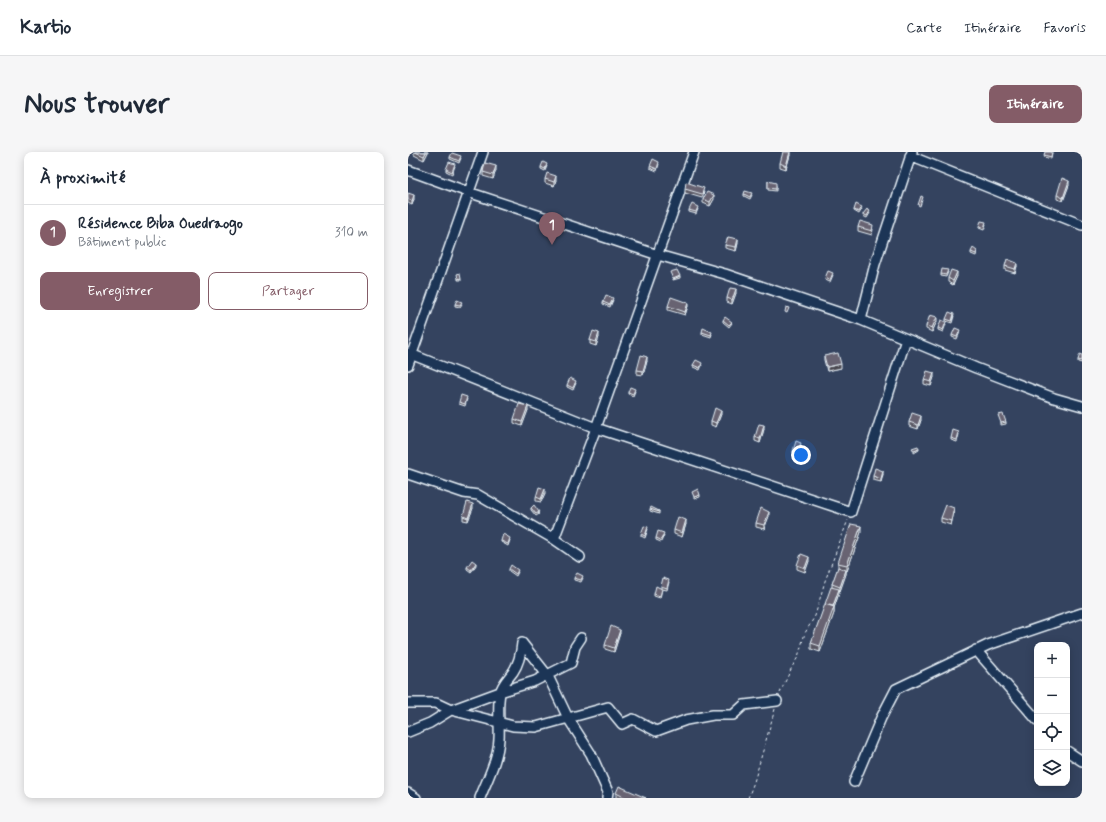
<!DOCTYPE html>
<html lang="fr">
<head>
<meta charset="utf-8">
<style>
  :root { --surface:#fff; --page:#f6f6f7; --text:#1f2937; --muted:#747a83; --line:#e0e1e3; --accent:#845c67 }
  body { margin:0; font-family:Mynerve,sans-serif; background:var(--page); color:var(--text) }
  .controls { position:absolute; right:12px; bottom:12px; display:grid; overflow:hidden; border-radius:8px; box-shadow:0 2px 10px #0003 }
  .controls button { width:36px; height:36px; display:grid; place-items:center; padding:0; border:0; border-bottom:1px solid var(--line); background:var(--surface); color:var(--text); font:20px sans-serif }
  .you { position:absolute; left:393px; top:303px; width:14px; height:14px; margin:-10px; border:3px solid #fff; border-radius:50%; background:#1a73e8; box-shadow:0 0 0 6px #1a73e833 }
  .badge { display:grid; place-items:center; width:26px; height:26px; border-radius:50%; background:var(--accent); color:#fff; font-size:13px; font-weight:700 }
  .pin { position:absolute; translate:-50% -33px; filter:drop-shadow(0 1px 2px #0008) }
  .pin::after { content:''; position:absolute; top:21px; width:14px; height:12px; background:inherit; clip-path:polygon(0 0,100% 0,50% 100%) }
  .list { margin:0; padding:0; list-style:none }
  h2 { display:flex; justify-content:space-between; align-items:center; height:52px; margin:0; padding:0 16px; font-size:17px }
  h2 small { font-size:13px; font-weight:400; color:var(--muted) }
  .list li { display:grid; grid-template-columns:26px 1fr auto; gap:12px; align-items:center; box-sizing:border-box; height:56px; padding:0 16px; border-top:1px solid var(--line) }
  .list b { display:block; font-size:15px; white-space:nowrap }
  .list p { margin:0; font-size:13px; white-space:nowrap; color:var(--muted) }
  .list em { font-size:13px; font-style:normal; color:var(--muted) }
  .actions { display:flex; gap:8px; padding:12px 16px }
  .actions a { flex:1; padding:9px 0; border:1px solid var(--accent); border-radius:8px; text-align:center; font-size:14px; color:var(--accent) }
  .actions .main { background:var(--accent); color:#fff }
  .icon { flex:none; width:22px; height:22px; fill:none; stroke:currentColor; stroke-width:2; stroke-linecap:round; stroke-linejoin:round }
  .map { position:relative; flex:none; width:674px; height:646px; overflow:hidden; border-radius:8px }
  header { display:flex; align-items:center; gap:24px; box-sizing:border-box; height:56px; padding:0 20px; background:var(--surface); border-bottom:1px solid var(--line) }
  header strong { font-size:19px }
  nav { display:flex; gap:22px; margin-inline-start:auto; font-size:14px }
  .intro { display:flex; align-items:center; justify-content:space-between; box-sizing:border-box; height:96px; padding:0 24px }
  h1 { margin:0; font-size:28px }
  .button { padding:10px 18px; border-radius:8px; background:var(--accent); color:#fff; font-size:14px; font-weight:700 }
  main { display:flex; gap:24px; padding:0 24px }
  aside { flex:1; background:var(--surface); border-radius:8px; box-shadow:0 2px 10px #0003 }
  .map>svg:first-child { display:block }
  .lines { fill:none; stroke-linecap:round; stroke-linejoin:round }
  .minor-casing { stroke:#e8f1f8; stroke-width:12 }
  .path { stroke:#e8f1f8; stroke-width:1; stroke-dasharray:3 3; stroke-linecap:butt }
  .minor { stroke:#1d3557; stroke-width:9 }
  .wall { fill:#595662; stroke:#e8f1f8 }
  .shaded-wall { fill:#494650; stroke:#e8f1f8 }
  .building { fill:#686472; stroke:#e8f1f8 }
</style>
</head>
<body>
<header>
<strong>Kartio</strong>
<nav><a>Carte</a><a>Itinéraire</a><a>Favoris</a></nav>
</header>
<div class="intro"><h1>Nous trouver</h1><a class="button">Itinéraire</a></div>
<main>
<aside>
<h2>À proximité<small></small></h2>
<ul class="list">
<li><span class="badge">1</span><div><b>Résidence Biba Ouedraogo</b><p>Bâtiment public</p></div><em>310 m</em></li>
</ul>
<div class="actions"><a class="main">Enregistrer</a><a>Partager</a></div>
</aside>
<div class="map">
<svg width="674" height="646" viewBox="0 0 674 646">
  <rect width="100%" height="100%" fill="#34435f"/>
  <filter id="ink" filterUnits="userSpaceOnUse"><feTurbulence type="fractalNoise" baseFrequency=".025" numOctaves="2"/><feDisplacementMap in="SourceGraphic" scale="8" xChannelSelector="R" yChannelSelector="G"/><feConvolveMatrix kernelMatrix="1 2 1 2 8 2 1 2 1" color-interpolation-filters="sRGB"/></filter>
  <g filter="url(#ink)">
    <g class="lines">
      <defs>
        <path id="minor" d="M 502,4 L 674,73
          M 0,18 L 60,40 L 250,103 L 317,122 L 453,168 L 568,216 L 646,246 L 674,254
          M 453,168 L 467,112 L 504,0
          M 0,201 L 188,276 L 443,360 L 498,187
          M 0,213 L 75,0
          M 0,322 L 56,341 L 70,343 L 146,387 L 172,405
          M 146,387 L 188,276 L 286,0
          M 114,491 L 140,524 L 160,566 L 183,602 L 200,640 L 199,646
          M 568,498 L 629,568
          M 0,551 L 28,551 L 43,558 L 90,570 L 105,574 L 128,575 L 200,555 L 214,572 L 225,567 L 248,579 L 278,568 L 305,563 L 325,563 L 336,553 L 369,549
          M 0,580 L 22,571 L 43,558 L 92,540 L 127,529 L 163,511 L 167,495 L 173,486
          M 659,599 L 674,609
          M 446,630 L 473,566 L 488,537 L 580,493 L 674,461
          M 0,641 L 8,646
          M 72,646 C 79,628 90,607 91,587 C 92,572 89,556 92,541 C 94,532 100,527 105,520 C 111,511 113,502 114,491"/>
      </defs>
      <use href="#minor" class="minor-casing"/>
      <path class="path" d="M 372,541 L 384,515 L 390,505 L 397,481 L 407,464 L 417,429 L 440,368
        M 340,646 L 346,630 L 367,557"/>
      <use href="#minor" class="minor"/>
    </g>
    <path class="wall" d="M 6,0 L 20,0 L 16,8 L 6,3 Z
      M 637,0 L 644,0 L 643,7 L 636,5 Z
      M 382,3 L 378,17 L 372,15 L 372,11 Z
      M 42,5 L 53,6 L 51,11 L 42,7 Z
      M 251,12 L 249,19 L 242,16 L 242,14 Z
      M 47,14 L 44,22 L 38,19 L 38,17 Z
      M 139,14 L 137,19 L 133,17 L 133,15 Z
      M 88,18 L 85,27 L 75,24 L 75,20 Z
      M 137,27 L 148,28 L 146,34 L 137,31 Z
      M 360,29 L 368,33 L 368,39 L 360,38 Z
      M 661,33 L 655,49 L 649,47 L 649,43 Z
      M 277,37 L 296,40 L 294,46 L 277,41 Z
      M 0,41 L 6,47 L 4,53 L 0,51 Z
      M 336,42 L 344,43 L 342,47 L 336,44 Z
      M 295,47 L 306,47 L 302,54 L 295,51 Z
      M 290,57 L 288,62 L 281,60 L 281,58 Z
      M 454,57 L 451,62 L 446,59 L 446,58 Z
      M 462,61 L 459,66 L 455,64 L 455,62 Z
      M 578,72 L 576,78 L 571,76 L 571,74 Z
      M 450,75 L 465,77 L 464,83 L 450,79 Z
      M 330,91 L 328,99 L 317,96 L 317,93 Z
      M 563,100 L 569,100 L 568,104 L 563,102 Z
      M 597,114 L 609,114 L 607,121 L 597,118 Z
      M 540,120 L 538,125 L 533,124 L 533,122 Z
      M 425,123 L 422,130 L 417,128 L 417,126 Z
      M 549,124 L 545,133 L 540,130 L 540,126 Z
      M 328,141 L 324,152 L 319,150 L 319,146 Z
      M 205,148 L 202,155 L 195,152 L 195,150 Z
      M 47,152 L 54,152 L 52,155 L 47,154 Z
      M 260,154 L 280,154 L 277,163 L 260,158 Z
      M 546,164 L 544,171 L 538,169 L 538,167 Z
      M 315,168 L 324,171 L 321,175 L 315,170 Z
      M 529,169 L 524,180 L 518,177 L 518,174 Z
      M 538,172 L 535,180 L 530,178 L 530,176 Z
      M 294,180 L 304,182 L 303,185 L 294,182 Z
      M 552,180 L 549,187 L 544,185 L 544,183 Z
      M 191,185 L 188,194 L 182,192 L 182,188 Z
      M 674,203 L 674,211 L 670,210 L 670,208 Z
      M 416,204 L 433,216 L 419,219 L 416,208 Z
      M 239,209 L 235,223 L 229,222 L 229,218 Z
      M 285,213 L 294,213 L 292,218 L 285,215 Z
      M 526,225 L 523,234 L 516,232 L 516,228 Z
      M 168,231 L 165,238 L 159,235 L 159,233 Z
      M 227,239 L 225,244 L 220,242 L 220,240 Z
      M 59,247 L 57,254 L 51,252 L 51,250 Z
      M 120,258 L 114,274 L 106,271 L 106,267 Z
      M 313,262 L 308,275 L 303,273 L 303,269 Z
      M 513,268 L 510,277 L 501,274 L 501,270 Z
      M 356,277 L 352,291 L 347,289 L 347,285 Z
      M 551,282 L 549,290 L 543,288 L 543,286 Z
      M 393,292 L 389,302 L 385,301 L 385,299 Z
      M 475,322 L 473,330 L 465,328 L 465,324 Z
      M 137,341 L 133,350 L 128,349 L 128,345 Z
      M 65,356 L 60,369 L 55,368 L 55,364 Z
      M 123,356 L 131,362 L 128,364 L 123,358 Z
      M 242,357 L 251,359 L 251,362 L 242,359 Z
      M 546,360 L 543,373 L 533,370 L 533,366 Z
      M 361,364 L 356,377 L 348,375 L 348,371 Z
      M 278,372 L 274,385 L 266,382 L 266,378 Z
      M 240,377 L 237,386 L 233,384 L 233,382 Z
      M 453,380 L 439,419 L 438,419 L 438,422 L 432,439 L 431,438 L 431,441 L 426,456 L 426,461 L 412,500 L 403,497 L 403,491 L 424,435 L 424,432 L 430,416 L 430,411 Z
      M 256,383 L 253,390 L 248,388 L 248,386 Z
      M 102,388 L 100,394 L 93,390 L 93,389 Z
      M 401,409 L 397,420 L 389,417 L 389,413 Z
      M 68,413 L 63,420 L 59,417 L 59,415 Z
      M 101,417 L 110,420 L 108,424 L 101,419 Z
      M 166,426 L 175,426 L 173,430 L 166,428 Z
      M 261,430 L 259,438 L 254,437 L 252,446 L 246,444 L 246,442 L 253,436 L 253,434 Z
      M 212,481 L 206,500 L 197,497 L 197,493 Z
      M 208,641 L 238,646 L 208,646 Z"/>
    <path class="shaded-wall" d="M 18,0 L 20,0 L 16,8 L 16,4 Z
      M 382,0 L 382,3 L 378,17 L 378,14 Z
      M 88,14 L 88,18 L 85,27 L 85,23 Z
      M 148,24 L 148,28 L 146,34 L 146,30 Z
      M 661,29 L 661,33 L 655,49 L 655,46 Z
      M 6,43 L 6,47 L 4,53 L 4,49 Z
      M 306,43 L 306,47 L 302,54 L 302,50 Z
      M 330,87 L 330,91 L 328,99 L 328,95 Z
      M 609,111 L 609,114 L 607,121 L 607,117 Z
      M 549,120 L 549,124 L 545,133 L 545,129 Z
      M 272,124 L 272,126 L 265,128 L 265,127 Z
      M 53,126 L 53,128 L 50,128 L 50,127 Z
      M 328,137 L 328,141 L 324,152 L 324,148 Z
      M 280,151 L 280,154 L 277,163 L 277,160 Z
      M 529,165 L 529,169 L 524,180 L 524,176 Z
      M 191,181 L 191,185 L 188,194 L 188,190 Z
      M 239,205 L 239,209 L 235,223 L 235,219 Z
      M 433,212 L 433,216 L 419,219 L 419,215 Z
      M 526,221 L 526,225 L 523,234 L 523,230 Z
      M 120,254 L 120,258 L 114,274 L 114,270 Z
      M 313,259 L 313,262 L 308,275 L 308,271 Z
      M 513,264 L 513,268 L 510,277 L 510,273 Z
      M 598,270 L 598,272 L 593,273 L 593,271 Z
      M 356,273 L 356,277 L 352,291 L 352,287 Z
      M 511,297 L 511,298 L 506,301 L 506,299 Z
      M 475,319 L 475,322 L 473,330 L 473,327 Z
      M 137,337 L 137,341 L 133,350 L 133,347 Z
      M 292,343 L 292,345 L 286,347 L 286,345 Z
      M 65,352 L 65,356 L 60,369 L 60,366 Z
      M 546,356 L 546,360 L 543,373 L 543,369 Z
      M 361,360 L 361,364 L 356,377 L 356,373 Z
      M 278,368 L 278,372 L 274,385 L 274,381 Z
      M 453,374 L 453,380 L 439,419 L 439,413 Z
      M 401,405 L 401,409 L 397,420 L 397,416 Z
      M 68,411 L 68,413 L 63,420 L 63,418 Z
      M 438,418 L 438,422 L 432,439 L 432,435 Z
      M 431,437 L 431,441 L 426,456 L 426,461 L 412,500 L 412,494 Z
      M 212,478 L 212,481 L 206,500 L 206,496 Z"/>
    <path class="building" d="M 7,0 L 18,0 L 16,4 Z
      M 375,0 L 382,0 L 378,14 L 372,11 Z
      M 637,0 L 644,0 L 643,5 L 636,3 Z
      M 44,1 L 53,4 L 51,9 L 42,5 Z
      M 245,7 L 251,10 L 249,17 L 242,14 Z
      M 41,10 L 47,12 L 44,20 L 38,17 Z
      M 135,10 L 139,12 L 137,17 L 133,15 Z
      M 77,11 L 88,14 L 85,23 L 75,20 Z
      M 139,21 L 148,24 L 146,30 L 137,27 Z
      M 654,26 L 661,29 L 655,46 L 649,43 Z
      M 360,29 L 368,31 L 368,37 L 360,36 Z
      M 278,30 L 296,36 L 294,42 L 277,37 Z
      M 337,39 L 344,41 L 342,45 L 336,42 Z
      M 299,40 L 306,43 L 302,50 L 295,47 Z
      M 0,41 L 6,43 L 4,49 L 0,47 Z
      M 513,44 L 515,45 L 512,54 L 510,53 Z
      M 284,52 L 290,55 L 288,60 L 281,58 Z
      M 448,52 L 454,55 L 451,60 L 446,58 Z
      M 459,57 L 462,59 L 459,64 L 455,62 Z
      M 452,69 L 465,73 L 464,79 L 450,75 Z
      M 573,69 L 578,70 L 576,76 L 571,74 Z
      M 320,85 L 330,87 L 328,95 L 317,93 Z
      M 565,96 L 569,99 L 568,102 L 563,100 Z
      M 599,107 L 609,111 L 607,117 L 597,114 Z
      M 534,117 L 540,118 L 538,123 L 533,122 Z
      M 269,118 L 272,124 L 265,127 L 262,120 Z
      M 543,118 L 549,120 L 545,129 L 540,126 Z
      M 420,119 L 425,121 L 422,128 L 417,126 Z
      M 52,121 L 53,126 L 50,127 L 49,122 Z
      M 322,136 L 328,137 L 324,148 L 319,146 Z
      M 198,143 L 205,146 L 202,153 L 195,150 Z
      M 263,145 L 280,151 L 277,160 L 260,154 Z
      M 49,148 L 54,150 L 52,153 L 47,152 Z
      M 378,155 L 381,156 L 379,161 L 377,160 Z
      M 541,160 L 546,162 L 544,169 L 538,167 Z
      M 522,163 L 529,165 L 524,176 L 518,174 Z
      M 317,165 L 324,170 L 321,173 L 315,168 Z
      M 533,168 L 538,170 L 535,178 L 530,176 Z
      M 295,176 L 304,180 L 303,183 L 294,180 Z
      M 547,176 L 552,178 L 549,185 L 544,183 Z
      M 185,179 L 191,181 L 188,190 L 182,188 Z
      M 430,201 L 433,212 L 419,215 L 416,204 Z
      M 672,202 L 674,203 L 674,209 L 670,208 Z
      M 233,203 L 239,205 L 235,219 L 229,218 Z
      M 288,208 L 294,211 L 292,216 L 285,213 Z
      M 519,219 L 526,221 L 523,230 L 516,228 Z
      M 162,226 L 168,229 L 165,236 L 159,233 Z
      M 222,235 L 227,237 L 225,242 L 220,240 Z
      M 53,243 L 59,245 L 57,252 L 51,250 Z
      M 111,252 L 120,254 L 114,270 L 106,267 Z
      M 307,256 L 313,259 L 308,271 L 303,269 Z
      M 504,261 L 513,264 L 510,273 L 501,270 Z
      M 595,262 L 598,270 L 593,271 L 590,263 Z
      M 351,272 L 356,273 L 352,287 L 347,285 Z
      M 545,278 L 551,280 L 549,288 L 543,286 Z
      M 388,289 L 393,291 L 389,300 L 385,299 Z
      M 510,294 L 511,297 L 506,299 L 504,296 Z
      M 467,316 L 475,319 L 473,327 L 465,324 Z
      M 131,335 L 137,337 L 133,347 L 128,345 Z
      M 290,337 L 292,343 L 286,345 L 284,340 Z
      M 59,350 L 65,352 L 60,366 L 55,364 Z
      M 126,353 L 131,360 L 128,362 L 123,356 Z
      M 538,353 L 546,356 L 543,369 L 533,366 Z
      M 243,355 L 251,359 L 251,360 L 242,357 Z
      M 353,356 L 361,360 L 356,373 L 348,371 Z
      M 270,365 L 278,368 L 274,381 L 266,378 Z
      M 443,372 L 453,374 L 439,413 L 430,411 Z
      M 236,374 L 240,375 L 237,384 L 233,382 Z
      M 250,379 L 256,381 L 253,388 L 248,386 Z
      M 95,382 L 102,386 L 100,392 L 93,389 Z
      M 393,402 L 401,405 L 397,416 L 389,413 Z
      M 64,408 L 68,411 L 63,418 L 59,415 Z
      M 103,413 L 110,418 L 108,422 L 101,417 Z
      M 430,415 L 438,418 L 432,435 L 424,432 Z
      M 169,421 L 175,424 L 173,428 L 166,426 Z
      M 255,426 L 261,428 L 259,436 L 253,434 Z
      M 248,434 L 254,437 L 252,444 L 246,442 Z
      M 423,435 L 431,437 L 425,454 L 417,452 Z
      M 417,452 L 426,455 L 412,494 L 403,491 Z
      M 203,474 L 212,478 L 206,496 L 197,493 Z
      M 211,634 L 238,646 L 218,646 L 208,641 Z"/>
  </g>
</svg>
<div class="controls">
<button>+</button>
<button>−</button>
<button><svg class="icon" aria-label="locate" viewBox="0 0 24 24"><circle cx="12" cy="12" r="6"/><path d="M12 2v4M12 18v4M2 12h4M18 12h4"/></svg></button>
<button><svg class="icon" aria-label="layers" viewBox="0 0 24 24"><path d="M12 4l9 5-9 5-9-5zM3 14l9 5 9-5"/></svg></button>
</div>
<div class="you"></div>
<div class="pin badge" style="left:144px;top:93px">1</div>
</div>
</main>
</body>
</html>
